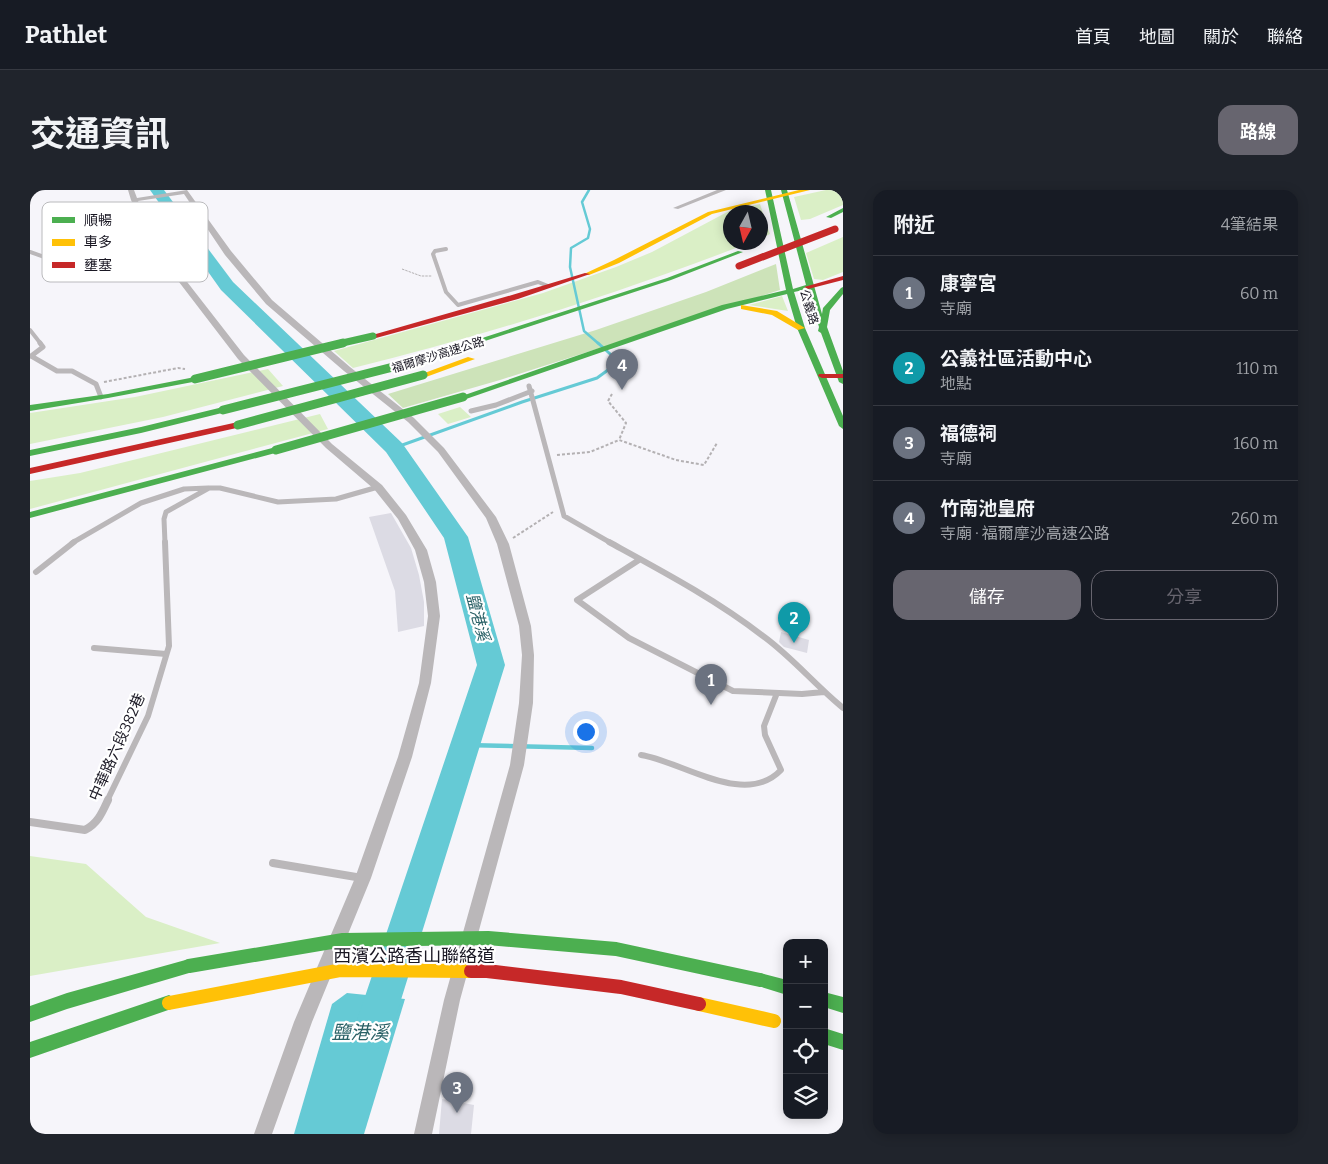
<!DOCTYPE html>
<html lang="zh-TW">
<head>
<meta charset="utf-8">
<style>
  :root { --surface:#171b24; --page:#20242c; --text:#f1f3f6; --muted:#9ea1a6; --line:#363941; --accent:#67656f }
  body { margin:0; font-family:Bitter,"Noto Sans TC",serif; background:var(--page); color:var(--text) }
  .controls { position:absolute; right:15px; bottom:15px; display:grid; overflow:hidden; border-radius:10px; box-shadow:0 2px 12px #0003 }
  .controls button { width:45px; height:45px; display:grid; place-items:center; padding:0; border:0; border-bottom:1px solid var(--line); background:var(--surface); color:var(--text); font:25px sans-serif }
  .compass { position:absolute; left:693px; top:15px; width:45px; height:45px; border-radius:50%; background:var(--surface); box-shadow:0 2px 12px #0003; rotate:188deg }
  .you { position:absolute; left:555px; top:541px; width:18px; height:18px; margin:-12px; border:4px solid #fff; border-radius:50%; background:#1a73e8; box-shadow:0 0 0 8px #1a73e833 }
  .badge { display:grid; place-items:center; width:32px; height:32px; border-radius:50%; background:var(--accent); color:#fff; font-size:16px; font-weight:700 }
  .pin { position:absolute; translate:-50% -41px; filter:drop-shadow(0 1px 2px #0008) }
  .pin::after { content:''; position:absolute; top:26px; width:18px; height:15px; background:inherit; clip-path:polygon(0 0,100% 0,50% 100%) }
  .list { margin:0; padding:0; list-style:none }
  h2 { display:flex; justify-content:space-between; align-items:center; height:65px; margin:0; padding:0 20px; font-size:21px }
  h2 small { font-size:16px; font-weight:400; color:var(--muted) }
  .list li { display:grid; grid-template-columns:32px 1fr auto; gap:15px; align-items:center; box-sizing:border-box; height:75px; padding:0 20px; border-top:1px solid var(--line) }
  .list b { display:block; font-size:19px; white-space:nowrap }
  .list p { margin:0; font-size:16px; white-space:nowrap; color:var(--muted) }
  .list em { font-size:16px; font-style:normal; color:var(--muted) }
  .actions { display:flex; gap:10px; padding:15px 20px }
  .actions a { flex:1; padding:11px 0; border:1px solid var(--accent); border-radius:15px; text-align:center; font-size:18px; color:var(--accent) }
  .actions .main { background:var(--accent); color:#fff }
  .icon { flex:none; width:28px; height:28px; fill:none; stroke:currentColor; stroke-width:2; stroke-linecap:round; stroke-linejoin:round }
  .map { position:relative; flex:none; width:813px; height:944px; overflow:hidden; border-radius:15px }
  header { display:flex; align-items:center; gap:30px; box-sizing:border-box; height:70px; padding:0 25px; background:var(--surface); border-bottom:1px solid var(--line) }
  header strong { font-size:24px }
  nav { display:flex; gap:28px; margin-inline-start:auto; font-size:18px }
  .intro { display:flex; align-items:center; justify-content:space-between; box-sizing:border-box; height:120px; padding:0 30px }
  h1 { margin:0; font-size:35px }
  .button { padding:12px 22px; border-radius:15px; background:var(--accent); color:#fff; font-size:18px; font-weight:700 }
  main { display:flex; gap:30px; padding:0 30px }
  aside { flex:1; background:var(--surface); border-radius:15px; box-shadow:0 2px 12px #0003 }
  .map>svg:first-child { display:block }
  .green { fill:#daefc6 }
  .forest { fill:#cde3b9 }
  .water { fill:#65cad5 }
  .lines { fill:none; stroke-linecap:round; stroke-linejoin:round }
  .stream-far2 { stroke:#65cad5; stroke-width:2.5 }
  .stream-far1 { stroke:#65cad5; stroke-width:3 }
  .stream { stroke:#65cad5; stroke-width:4.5 }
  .river { fill:#65cad5; fill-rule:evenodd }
  .building { fill:#dcdbe4 }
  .path-far1 { stroke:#b4b1b3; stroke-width:1; stroke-dasharray:2.5 1; stroke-linecap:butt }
  .path { stroke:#b4b1b3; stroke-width:2; stroke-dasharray:3 2; stroke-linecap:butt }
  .lane-far3 { stroke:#bab7b9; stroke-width:4 }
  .lane-far2 { stroke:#bab7b9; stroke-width:5 }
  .lane-far1 { stroke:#bab7b9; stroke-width:6 }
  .lane { stroke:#bab7b9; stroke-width:8 }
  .street { fill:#bab7b9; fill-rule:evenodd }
  .fast { fill:#4caf50; fill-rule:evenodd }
  .slow { fill:#ffc107; fill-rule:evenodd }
  .jam { fill:#c62828; fill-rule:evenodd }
  .fast-bridge-far2 { stroke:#4caf50; stroke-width:7 }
  .fast-bridge-far1 { stroke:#4caf50; stroke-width:9 }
  .fast-bridge { stroke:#4caf50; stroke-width:14 }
  .slow-bridge { stroke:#ffc107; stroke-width:14 }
  .jam-bridge-far1 { stroke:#c62828; stroke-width:7 }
  .jam-bridge { stroke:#c62828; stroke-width:14 }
  .labels { text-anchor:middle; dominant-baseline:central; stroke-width:4.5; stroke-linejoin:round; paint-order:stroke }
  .far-street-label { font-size:12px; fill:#1a1824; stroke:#fff }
  .street-label { font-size:15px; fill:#1a1824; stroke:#fff }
  .water-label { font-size:16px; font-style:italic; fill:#2a6166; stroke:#fff }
  .near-street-label { font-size:18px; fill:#1a1824; stroke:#fff }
  .near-water-label { font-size:19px; font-style:italic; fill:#2a6166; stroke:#fff }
  .key { fill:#fff; stroke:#bababd; stroke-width:1 }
  .key-label { font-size:14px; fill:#1a1824 }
</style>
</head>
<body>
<header>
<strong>Pathlet</strong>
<nav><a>首頁</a><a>地圖</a><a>關於</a><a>聯絡</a></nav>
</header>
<div class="intro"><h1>交通資訊</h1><a class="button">路線</a></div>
<main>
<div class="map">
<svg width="813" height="944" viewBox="0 0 813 944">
  <rect width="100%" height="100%" fill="#f6f5fa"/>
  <path class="green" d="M 796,0 L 813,0 L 813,15 L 780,29 L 771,30 L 764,7 Z
    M 730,14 L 740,44 L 731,48 L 731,22 L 701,22 L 701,52 L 719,53 C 590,103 457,145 323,178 L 304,161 L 513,103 L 586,77 L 622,62 L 701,20 Z
    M 813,47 L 813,82 L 793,90 L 784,89 L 776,63 Z
    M 752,106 L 758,121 L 719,115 Z
    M 238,179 L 253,196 L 133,227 L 0,254 L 0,223 L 105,207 Z
    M 430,217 L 441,227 L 418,234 L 408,224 Z
    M 290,224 L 298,239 L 0,319 L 0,291 L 50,283 Z
    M 0,666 L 56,674 L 116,727 L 190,753 L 0,786 Z"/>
  <path class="forest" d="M 746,74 L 750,100 L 470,190 L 373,218 L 358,204 L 566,140 L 676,102 Z"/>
  <path class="water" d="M 317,803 L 375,809 L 334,944 L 264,944 L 302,814 Z"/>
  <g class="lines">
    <path class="stream-far2" d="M 559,0 L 552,12 L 560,39 L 558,48 L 541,58 L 540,77 L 554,141 L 569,154"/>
    <path class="stream-far1" d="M 364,258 L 492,212 L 567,188 L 589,172 L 568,153"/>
    <path class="stream" d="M 435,555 L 562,558"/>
    <path class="river" d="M 120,0 L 134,0 L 203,92 L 372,253 L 438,347 L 475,475 L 361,842 L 355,855 L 342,861 L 329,855 L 323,842 L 447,475 L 414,348 L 356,262 L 191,100 Z"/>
  </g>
  <path class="building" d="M 361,323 L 381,358 L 389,385 L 394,412 L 394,436 L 368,442 L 365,401 L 339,327 Z
    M 751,442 L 779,450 L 777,463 L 754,457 L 749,452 Z
    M 412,909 L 444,915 L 441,944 L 409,944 Z"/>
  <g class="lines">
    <path class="path-far1" d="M 372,79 L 391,86 L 402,86"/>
    <path class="path" d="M 74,192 L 148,178 L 155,179
      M 582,204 L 578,211 L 596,233 L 589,250
      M 527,265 L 560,262 L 589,250 L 646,270 L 674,275 L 687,253
      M 483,348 L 523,322"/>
    <path class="lane-far3" d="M 54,35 L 92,63
      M 96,38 L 115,33
      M 416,59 L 405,61 L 403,64 L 416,102 L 428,115 L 508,92 L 518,96
      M 0,62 L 48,79
      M 14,67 L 46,63 L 130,62
      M 0,140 L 11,154"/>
    <path class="lane-far2" d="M 1,166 L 13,157 L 10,153
      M 1,166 L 27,181 L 42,181 L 66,194 L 71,207
      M 499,196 L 534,326 L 581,353
      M 441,221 L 466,215 L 502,201
      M 42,353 L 111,313 L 154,299 L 178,298
      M 135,353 L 134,329 L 136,322 L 179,298 L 190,298 L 248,312 L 306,309 L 348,297"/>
    <path class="lane-far1" d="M 579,352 C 632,381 685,409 733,446 C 762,467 785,495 813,518
      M 609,370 L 547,410 L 599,448 L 703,501 L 772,504 L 794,502
      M 6,382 L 44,352
      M 64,458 L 136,464
      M 611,565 C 651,571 715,618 751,580 L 735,545 L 734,536 L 747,503
      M 77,611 L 118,526 L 139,456 L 135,352"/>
    <path class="lane" d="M 0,632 L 55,640 C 68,633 72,623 78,610
      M 243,673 L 332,688"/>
    <path class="street" d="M 98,0 L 104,0 L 107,8 L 157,0 L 201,61 L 242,110 L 320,177 L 384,228 L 414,258 L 466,327 L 479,354 L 501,436 L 504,465 L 503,513 L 494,575 L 430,810 L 402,944 L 384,944 L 414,810 L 480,575 L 489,513 L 492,465 L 489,436 L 467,354 L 456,328 L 408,262 L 378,232 L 314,181 L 236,114 L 195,65 L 154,4 L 108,11 L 133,61 L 214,165 L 302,254 L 352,295 L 376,325 L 397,360 L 406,392 L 410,426 L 401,493 L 382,567 L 341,688 L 282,832 L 242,944 L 224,944 L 264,832 L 325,688 L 368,567 L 389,493 L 398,426 L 394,392 L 385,360 L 368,329 L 344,299 L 296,258 L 208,169 L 126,62 L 101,10 Z
      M 687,0 L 696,0 L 648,19 L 643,18 Z"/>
    <path class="fast" d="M 735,0 L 741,0 L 763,99 L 776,95 L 751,0 L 757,0 L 792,124 L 793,118 L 811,98 L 813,97 L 813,104 L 800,120 L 797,137 L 813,181 L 813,194 L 809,192 L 791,143 L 788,141 L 789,137 L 778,99 L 764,102 L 775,138 L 813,226 L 813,239 L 809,236 L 767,138 L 757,104 L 697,119 L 436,209 L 433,209 L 429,207 L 692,115 L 756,100 Z
      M 813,18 L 813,22 L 801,28 L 796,27 Z
      M 708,61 L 713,62 L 641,90 L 379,176 L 372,174 L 637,88 Z
      M 165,187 L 169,189 L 168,191 L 78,208 L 0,221 L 0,215 L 78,204 Z
      M 193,217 L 196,218 L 196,222 L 111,243 L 0,266 L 0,260 L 111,237 Z
      M 246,257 L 250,260 L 249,262 L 0,328 L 0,322 Z
      M 159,769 L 164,771 L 166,776 L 164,781 L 159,783 L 37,819 L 0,832 L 0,816 L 37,803 Z
      M 730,783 L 757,790 L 757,805 L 725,795 L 723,790 L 725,785 Z
      M 794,802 L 813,807 L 813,823 L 794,817 Z
      M 139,805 L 144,808 L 147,813 L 144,818 L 0,868 L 0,852 Z
      M 794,838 L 813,844 L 813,860 L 794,854 Z"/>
    <path class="slow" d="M 769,0 L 780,0 L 682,24 L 589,73 L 559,85 L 554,84 L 584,70 L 678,22 Z
      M 711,115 L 747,121 L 775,138 L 768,140 L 742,125 L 711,119 Z
      M 438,167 L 445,169 L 396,187 L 389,185 Z"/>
    <path class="jam" d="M 555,83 L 560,84 L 488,109 L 346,148 L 339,146 L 482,105 Z
      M 813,86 L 813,90 L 778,99 L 774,97 Z
      M 789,184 L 813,184 L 813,188 L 792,188 L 788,186 Z
      M 208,232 L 212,235 L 211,237 L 0,284 L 0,278 Z"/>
    <path class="fast-bridge-far2" d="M 308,154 L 343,146"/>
    <path class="fast-bridge-far1" d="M 165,189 L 313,153
      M 193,220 L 375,174
      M 208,235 L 393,185
      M 246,260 L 433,207"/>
    <path class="fast-bridge" d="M 159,776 L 313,750 L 458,748 L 586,759 L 730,790"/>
    <path class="slow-bridge" d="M 139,813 L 311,780 L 441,781
      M 669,814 L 744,831"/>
    <path class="jam-bridge-far1" d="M 709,76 L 805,39"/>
    <path class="jam-bridge" d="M 441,781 L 457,781 L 591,797 L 669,814"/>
  </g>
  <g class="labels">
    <g class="far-street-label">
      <text transform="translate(779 117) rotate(73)">公義路</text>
      <text transform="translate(408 165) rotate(-17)">福爾摩沙高速公路</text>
    </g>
    <g class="street-label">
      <text transform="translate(87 557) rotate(-66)">中華路六段382巷</text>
    </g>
    <g class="water-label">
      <text transform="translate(448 427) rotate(75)">鹽港溪</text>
    </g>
    <g class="near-street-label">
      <text x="384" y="766">西濱公路香山聯絡道</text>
    </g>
    <g class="near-water-label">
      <text x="330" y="842">鹽港溪</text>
    </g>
  </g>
  <rect x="12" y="12" width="166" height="80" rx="8" class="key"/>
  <rect x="22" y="27" width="23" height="6" fill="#4caf50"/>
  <rect x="22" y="49" width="23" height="7" fill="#ffc107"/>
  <rect x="22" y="72" width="23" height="6" fill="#c62828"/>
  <g class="key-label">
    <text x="54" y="35">順暢</text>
    <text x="54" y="57">車多</text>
    <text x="54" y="80">壅塞</text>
  </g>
</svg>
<div class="controls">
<button>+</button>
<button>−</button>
<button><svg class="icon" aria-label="locate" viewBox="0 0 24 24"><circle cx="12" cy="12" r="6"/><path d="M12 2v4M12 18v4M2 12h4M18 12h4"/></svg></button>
<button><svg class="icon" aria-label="layers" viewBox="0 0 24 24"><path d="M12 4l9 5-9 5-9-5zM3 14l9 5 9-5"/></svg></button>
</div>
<svg class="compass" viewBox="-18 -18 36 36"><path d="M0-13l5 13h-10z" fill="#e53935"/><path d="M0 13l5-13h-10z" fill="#9ea1a6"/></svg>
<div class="you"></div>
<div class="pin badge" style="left:681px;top:515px;background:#6b7280">1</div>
<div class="pin badge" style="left:764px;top:453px;background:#0f9aa8">2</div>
<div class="pin badge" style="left:427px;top:923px;background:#6b7280">3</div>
<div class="pin badge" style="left:592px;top:200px;background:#6b7280">4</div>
</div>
<aside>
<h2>附近<small>4筆結果</small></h2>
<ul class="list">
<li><span class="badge" style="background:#6b7280">1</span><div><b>康寧宮</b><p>寺廟</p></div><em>60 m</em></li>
<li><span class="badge" style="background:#0f9aa8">2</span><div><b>公義社區活動中心</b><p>地點</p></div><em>110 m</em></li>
<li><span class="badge" style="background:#6b7280">3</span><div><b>福德祠</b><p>寺廟</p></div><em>160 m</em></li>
<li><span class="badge" style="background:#6b7280">4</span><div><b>竹南池皇府</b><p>寺廟 · 福爾摩沙高速公路</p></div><em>260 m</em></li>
</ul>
<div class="actions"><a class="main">儲存</a><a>分享</a></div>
</aside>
</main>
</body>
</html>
